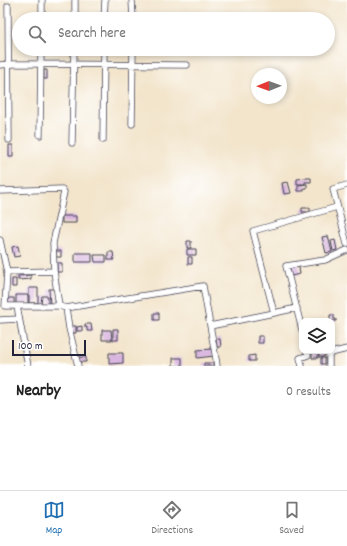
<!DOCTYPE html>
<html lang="en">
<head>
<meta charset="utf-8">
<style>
  :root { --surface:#fff; --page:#f6f6f6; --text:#222; --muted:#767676; --line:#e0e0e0; --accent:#1f6fb2 }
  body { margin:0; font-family:Dekko,sans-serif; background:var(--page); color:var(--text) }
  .controls { position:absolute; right:12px; bottom:12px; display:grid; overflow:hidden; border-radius:8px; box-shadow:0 2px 6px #0003 }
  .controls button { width:36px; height:36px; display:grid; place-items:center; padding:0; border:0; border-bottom:1px solid var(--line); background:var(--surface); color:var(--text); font:20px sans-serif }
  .compass { position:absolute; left:251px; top:68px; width:36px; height:36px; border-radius:50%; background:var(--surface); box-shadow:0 2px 6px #0003; rotate:269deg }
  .scale { position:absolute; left:12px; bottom:10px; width:74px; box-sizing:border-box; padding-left:4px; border:2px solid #22223b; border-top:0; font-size:11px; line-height:14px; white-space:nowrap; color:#22223b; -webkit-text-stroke:3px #fff; paint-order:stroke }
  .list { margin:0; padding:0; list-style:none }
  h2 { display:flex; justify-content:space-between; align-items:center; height:52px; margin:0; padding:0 16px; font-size:17px }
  h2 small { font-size:13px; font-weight:400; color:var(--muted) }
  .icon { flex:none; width:22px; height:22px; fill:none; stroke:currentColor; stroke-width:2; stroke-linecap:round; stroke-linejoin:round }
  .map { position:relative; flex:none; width:347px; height:366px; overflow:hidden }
  .search { position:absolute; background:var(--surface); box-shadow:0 2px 6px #0003; left:12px; right:12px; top:12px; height:44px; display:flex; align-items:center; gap:10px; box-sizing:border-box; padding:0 14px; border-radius:22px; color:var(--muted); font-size:15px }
  .sheet { height:124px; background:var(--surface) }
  nav { display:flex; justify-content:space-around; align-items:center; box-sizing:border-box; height:56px; border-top:1px solid var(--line); background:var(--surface); font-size:11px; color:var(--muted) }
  nav a { display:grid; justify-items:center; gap:2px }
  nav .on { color:var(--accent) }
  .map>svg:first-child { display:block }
  .building { fill:#d9b6e0 }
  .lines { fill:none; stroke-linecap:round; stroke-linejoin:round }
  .minor-casing { stroke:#413f51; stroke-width:7 }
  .minor { stroke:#fff; stroke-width:5.5 }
</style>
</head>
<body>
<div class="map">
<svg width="347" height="366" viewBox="0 0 347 366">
  <rect width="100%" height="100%" fill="#fff"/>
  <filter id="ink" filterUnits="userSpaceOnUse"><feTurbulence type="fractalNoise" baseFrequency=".025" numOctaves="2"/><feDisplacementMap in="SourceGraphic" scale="8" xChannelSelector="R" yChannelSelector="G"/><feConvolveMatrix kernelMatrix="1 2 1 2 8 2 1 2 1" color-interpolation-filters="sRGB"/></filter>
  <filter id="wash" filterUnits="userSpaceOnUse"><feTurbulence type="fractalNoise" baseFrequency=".012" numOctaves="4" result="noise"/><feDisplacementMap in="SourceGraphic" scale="16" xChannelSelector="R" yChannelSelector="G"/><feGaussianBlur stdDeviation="0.9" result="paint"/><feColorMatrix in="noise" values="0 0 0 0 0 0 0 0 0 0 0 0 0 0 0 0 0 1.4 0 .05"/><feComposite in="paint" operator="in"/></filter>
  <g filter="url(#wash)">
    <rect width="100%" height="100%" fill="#f3e5cc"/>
    <g id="blocks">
      <path class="building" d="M 44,70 L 47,70 L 47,79 L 44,79 Z
        M 9,145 L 13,145 L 13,157 L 9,157 Z
        M 306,178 L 311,178 L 311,182 L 305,182 L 305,184 L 297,184 L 297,179 Z
        M 288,182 L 291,193 L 284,194 L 282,183 Z
        M 307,184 L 307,188 L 304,188 L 304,191 L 298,191 L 298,185 Z
        M 302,208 L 310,208 L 310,212 L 302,212 Z
        M 62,216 L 76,216 L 76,223 L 62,223 Z
        M 328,236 L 332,252 L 326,253 L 322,237 Z
        M 335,240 L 337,250 L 333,251 L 331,241 Z
        M 187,241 L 191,241 L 191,248 L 187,248 Z
        M 18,246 L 20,256 L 14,257 L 12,247 Z
        M 187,249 L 196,249 L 196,255 L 187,255 Z
        M 56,251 L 61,251 L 61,257 L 56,257 Z
        M 108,252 L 113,252 L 114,260 L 108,260 Z
        M 75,253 L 92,253 L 92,262 L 75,262 Z
        M 94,255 L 106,255 L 106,262 L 95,262 Z
        M 188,257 L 192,257 L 192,264 L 188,264 Z
        M 298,262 L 300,274 L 291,276 L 289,264 Z
        M 57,263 L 62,263 L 62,272 L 57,272 Z
        M 31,275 L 31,279 L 18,280 L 18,276 Z
        M 12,279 L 16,279 L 16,287 L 12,287 Z
        M 29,288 L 38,288 L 38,303 L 29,303 Z
        M 49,289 L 55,289 L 57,304 L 50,305 Z
        M 16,295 L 28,295 L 28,304 L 16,304 Z
        M 42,296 L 48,296 L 48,304 L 41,304 Z
        M 7,298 L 14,298 L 14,304 L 7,304 Z
        M 154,313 L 159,313 L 159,320 L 154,320 Z
        M 330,315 L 334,315 L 334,319 L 336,319 L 336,321 L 330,321 Z
        M 85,324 L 91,324 L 92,331 L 87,331 L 87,327 L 85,327 Z
        M 71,326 L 76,326 L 76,333 L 71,333 Z
        M 82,326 L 82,331 L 77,331 L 77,327 Z
        M 113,329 L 118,329 L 118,340 L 113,340 Z
        M 102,330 L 111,330 L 112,340 L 102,340 Z
        M 258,336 L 263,336 L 263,343 L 258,343 Z
        M 216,339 L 220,339 L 221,347 L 217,347 Z
        M 213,349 L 214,356 L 197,358 L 197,350 Z
        M 312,351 L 318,351 L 318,358 L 312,358 Z
        M 319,351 L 324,351 L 324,357 L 319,357 Z
        M 109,353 L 123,353 L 123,363 L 109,364 Z
        M 255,355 L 255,361 L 249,361 L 249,356 Z
        M 79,357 L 86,357 L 86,362 L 79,362 Z
        M 173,358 L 182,358 L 182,366 L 173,366 Z
        M 321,358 L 325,358 L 325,364 L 321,364 Z
        M 204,363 L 215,363 L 215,366 L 204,366 Z"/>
    </g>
  </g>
  <g filter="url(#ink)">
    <use href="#blocks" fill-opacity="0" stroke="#413f51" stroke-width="1"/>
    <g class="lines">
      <defs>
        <path id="minor" d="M 132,0 L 133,19
          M 8,6 L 9,140
          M 42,19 L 42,0
          M 75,19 L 75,0
          M 104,19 L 105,0
          M 0,65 L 9,64 L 43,64 L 187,65
          M 132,124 L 133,49
          M 40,135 L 41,49
          M 103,140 L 104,49
          M 72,143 L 74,49
          M 347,185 L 333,189 L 347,244
          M 0,191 L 62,189 L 64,192 L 53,243 L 54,271 L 59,306 L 66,308 L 69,328 L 78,366
          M 0,240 L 7,272 L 54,271
          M 7,272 L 5,306 L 59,306
          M 17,306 L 28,366
          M 66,308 L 203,286 L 216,359 L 217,366
          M 297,308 L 274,313 L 253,231 L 337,207
          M 0,320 L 19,319
          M 210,326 L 274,313
          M 302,330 L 286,266 L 325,260 L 347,250
          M 302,366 L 300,358 L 308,355 L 307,351
          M 329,366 L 329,355 L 331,353 L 347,349"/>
      </defs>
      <use href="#minor" class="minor-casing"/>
      <use href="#minor" class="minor"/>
    </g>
  </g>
</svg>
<div class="controls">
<button><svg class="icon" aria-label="layers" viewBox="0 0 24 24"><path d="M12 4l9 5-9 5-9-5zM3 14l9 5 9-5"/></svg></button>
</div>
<svg class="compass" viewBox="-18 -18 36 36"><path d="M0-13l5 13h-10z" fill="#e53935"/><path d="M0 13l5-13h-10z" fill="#767676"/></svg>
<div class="scale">100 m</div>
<div class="search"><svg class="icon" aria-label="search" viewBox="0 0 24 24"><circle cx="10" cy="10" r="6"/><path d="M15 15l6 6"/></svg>Search here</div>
</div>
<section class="sheet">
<h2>Nearby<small>0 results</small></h2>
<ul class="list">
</ul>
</section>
<nav>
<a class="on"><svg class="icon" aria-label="map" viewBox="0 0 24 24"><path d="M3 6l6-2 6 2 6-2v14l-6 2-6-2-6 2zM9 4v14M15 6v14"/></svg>Map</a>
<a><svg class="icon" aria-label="directions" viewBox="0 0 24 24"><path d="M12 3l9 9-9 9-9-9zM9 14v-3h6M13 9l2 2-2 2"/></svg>Directions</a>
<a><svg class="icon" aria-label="saved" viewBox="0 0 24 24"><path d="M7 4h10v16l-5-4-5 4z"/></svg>Saved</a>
</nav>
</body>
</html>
